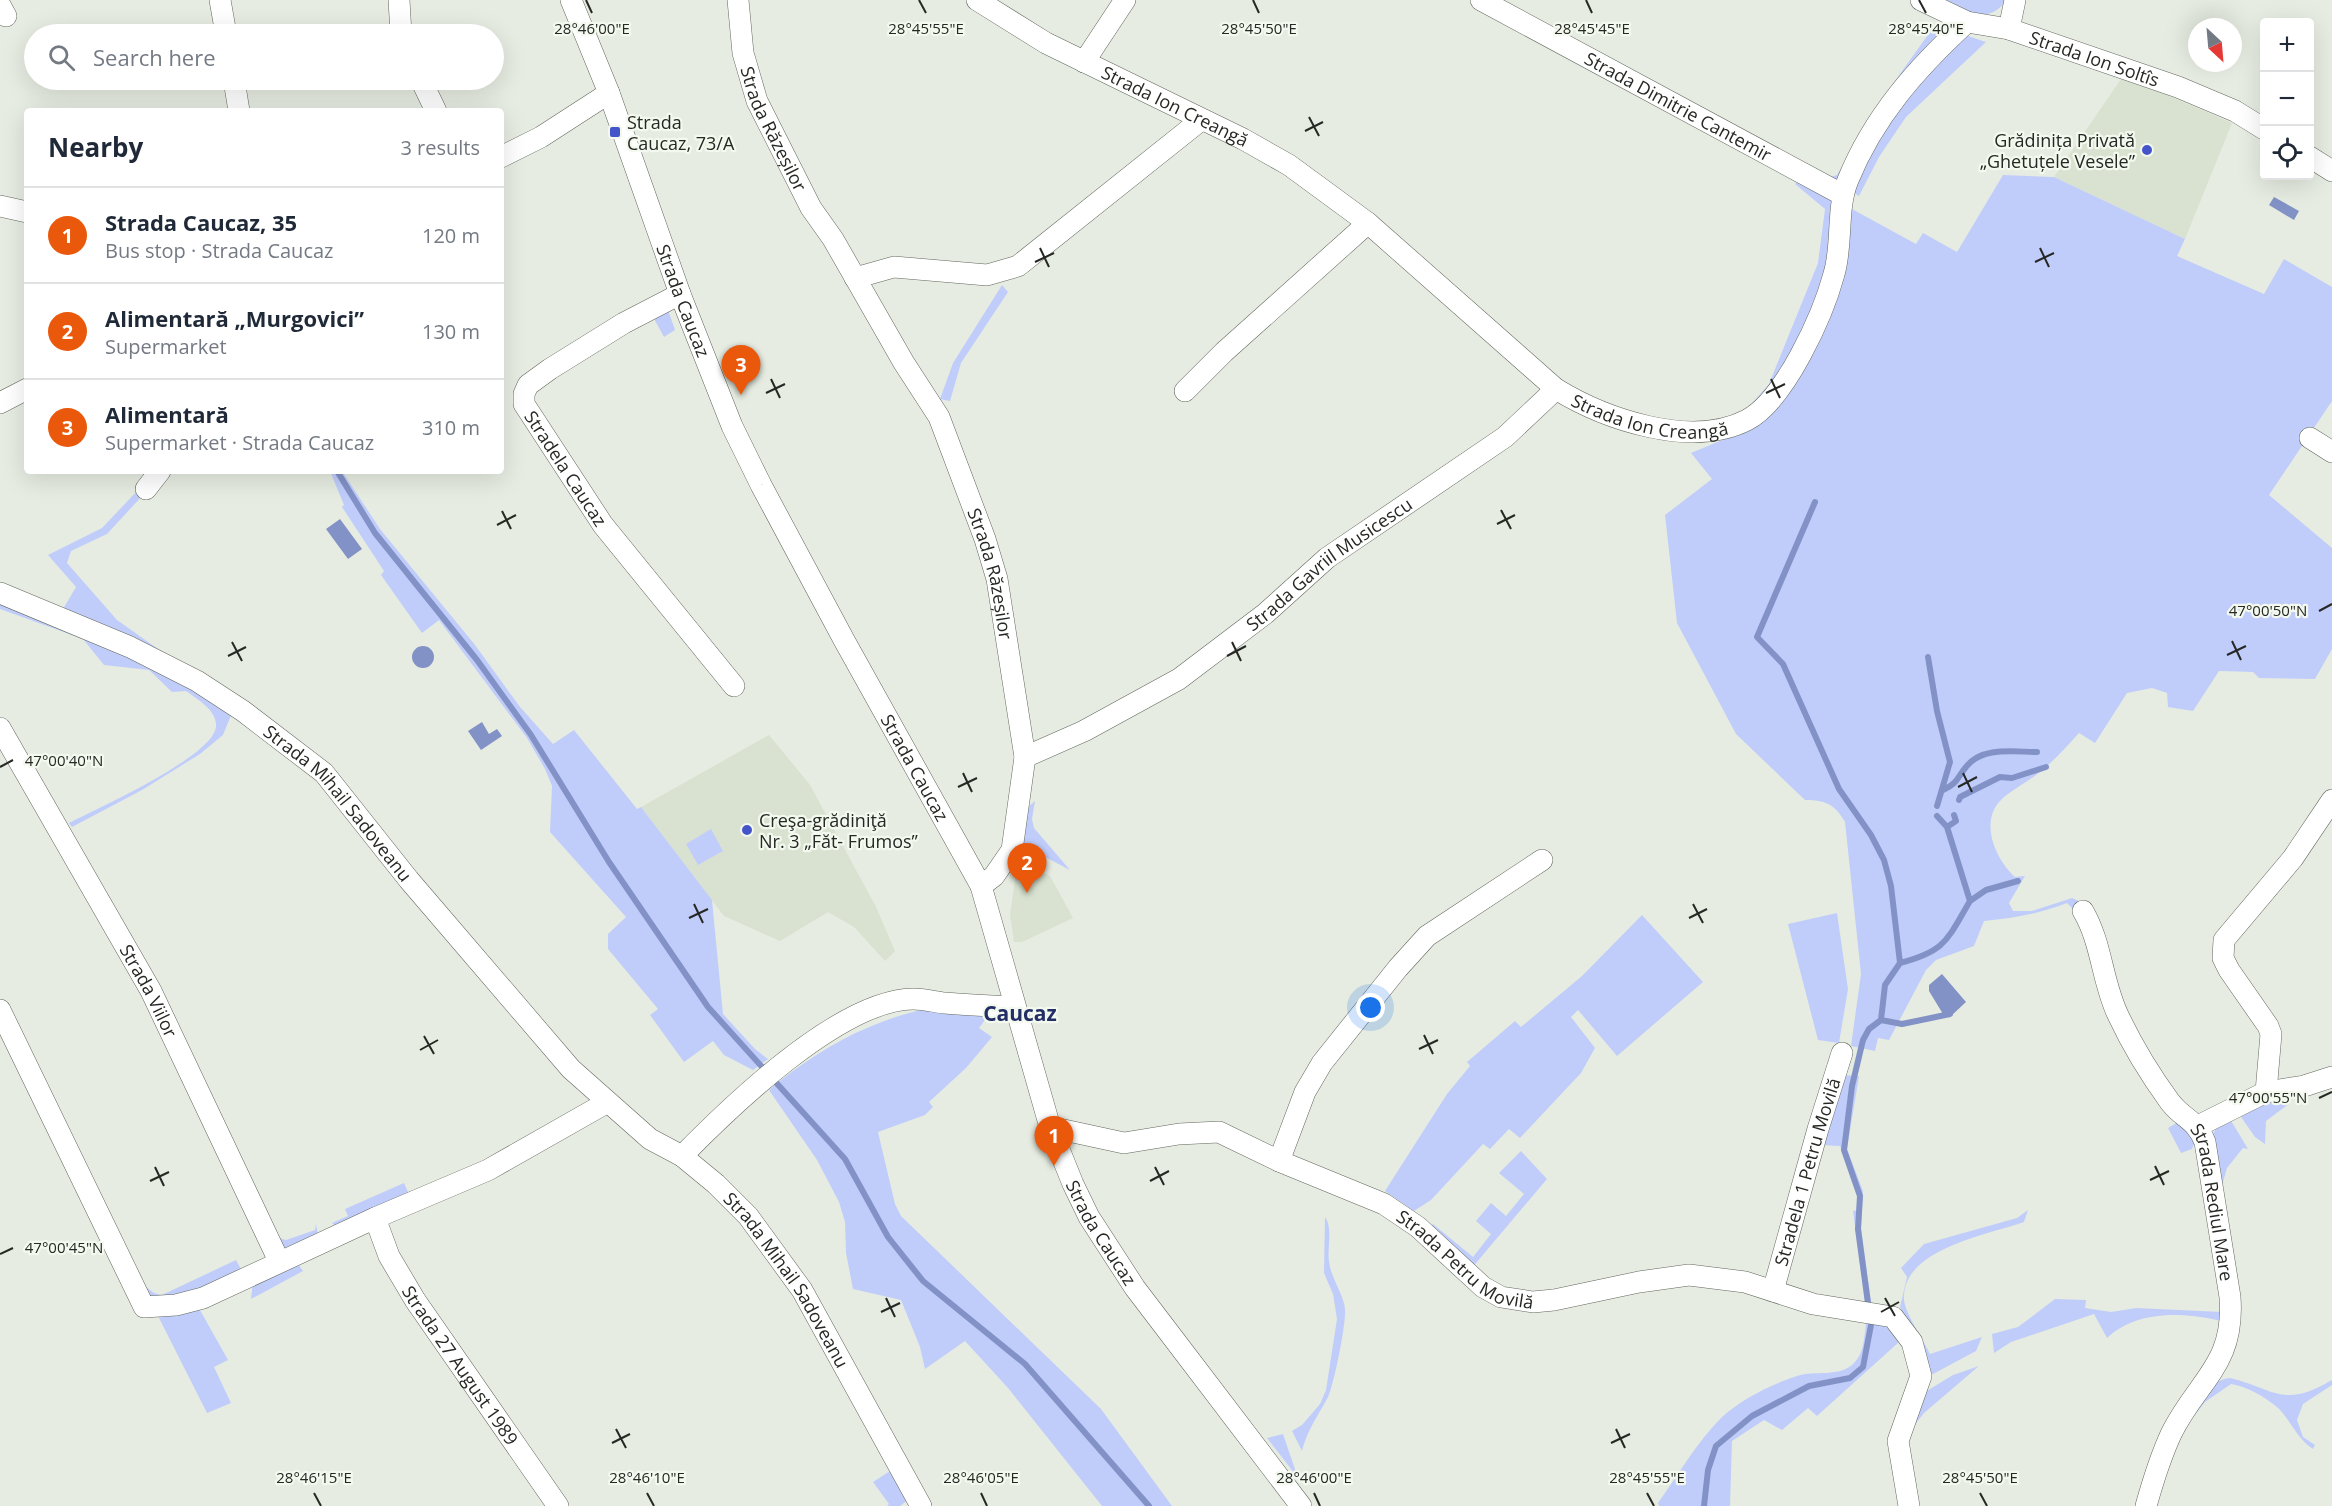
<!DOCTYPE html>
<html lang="en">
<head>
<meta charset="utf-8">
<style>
  :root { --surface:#fff; --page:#f2f2f3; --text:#1f2937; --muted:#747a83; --line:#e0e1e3; --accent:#ea580c }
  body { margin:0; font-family:"Open Sans",sans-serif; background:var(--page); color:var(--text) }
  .controls { position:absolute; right:18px; top:18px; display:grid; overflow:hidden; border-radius:6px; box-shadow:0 6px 24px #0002 }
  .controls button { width:54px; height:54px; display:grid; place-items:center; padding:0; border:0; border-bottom:2px solid var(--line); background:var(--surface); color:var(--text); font:30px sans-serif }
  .compass { position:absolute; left:2188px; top:18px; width:54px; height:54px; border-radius:50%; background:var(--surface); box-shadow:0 6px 24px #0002; rotate:154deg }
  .you { position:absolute; left:1371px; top:1008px; width:21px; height:21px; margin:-15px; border:4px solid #fff; border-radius:50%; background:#1a73e8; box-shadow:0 0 0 9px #1a73e833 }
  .badge { display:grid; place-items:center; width:39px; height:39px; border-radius:50%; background:var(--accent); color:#fff; font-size:20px; font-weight:700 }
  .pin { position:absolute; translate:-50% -50px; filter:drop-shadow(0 2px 3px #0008) }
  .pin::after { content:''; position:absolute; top:32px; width:21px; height:18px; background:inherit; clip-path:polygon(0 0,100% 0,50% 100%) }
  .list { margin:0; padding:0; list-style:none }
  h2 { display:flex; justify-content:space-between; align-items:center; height:78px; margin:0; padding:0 24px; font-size:26px }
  h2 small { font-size:20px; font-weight:400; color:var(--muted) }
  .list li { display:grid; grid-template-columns:39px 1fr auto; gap:18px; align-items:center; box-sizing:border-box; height:96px; padding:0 24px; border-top:2px solid var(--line) }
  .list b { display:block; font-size:22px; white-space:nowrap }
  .list p { margin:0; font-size:20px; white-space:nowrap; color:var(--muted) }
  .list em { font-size:20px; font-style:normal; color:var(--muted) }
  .icon { flex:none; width:33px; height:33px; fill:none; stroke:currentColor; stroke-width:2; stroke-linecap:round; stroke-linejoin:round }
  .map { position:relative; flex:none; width:2332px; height:1506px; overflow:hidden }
  .search { position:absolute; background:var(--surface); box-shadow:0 6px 24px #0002; left:24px; top:24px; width:480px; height:66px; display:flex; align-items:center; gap:15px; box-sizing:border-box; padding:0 21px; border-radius:33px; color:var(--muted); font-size:22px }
  .panel { position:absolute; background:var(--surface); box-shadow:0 6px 24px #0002; left:24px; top:108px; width:480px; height:366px; border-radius:6px }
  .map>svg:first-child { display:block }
  .built { fill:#d9e2d0 }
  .green { fill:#c0cdfb }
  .water { fill:#8392c6 }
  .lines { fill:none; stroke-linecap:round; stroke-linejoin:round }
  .stream { stroke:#8392c6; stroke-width:6 }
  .minor-casing { stroke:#61675d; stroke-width:22 }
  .minor { stroke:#fff; stroke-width:21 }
  .ticks { fill:none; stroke:#262824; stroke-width:2 }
  .poi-dot { fill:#4455c9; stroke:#f3f9ee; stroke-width:2 }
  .labels { text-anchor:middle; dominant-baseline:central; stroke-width:4.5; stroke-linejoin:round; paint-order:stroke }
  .street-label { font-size:18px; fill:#262824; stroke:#f3f9ee }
  .poi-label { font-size:18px; fill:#262824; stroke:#f3f9ee; text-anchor:start }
  .quarter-label { font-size:21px; font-weight:bold; fill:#232d66; stroke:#f3f9ee }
  .ticks-label { font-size:15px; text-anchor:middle; fill:#262824; stroke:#f3f9ee; stroke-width:4.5; stroke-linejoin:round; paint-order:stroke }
</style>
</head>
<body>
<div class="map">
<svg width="2332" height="1506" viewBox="0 0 2332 1506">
  <rect width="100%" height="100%" fill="#e6ece1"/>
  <path class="built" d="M 2123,76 L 2232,123 L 2185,239 L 2054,177 Z
    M 769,735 L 810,785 L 876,907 L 895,951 L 885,961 L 854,927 L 828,912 L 780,941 L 724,916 L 641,807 Z
    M 1031,867 L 1050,876 L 1073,918 L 1022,942 L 1014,942 L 1010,915 L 1016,872 Z"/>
  <path class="green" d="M 1938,0 L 2006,0 C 1989,27 1962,10 1938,0 Z
    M 1935,25 L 1986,42 L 1906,117 L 1879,157 L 1859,196 L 1827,178 L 1837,175 L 1877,106 Z
    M 2003,175 L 2054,177 L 2185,239 L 2177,256 L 2264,294 L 2284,259 L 2332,287 L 2332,401 L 2269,495 L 2332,548 L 2332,649 L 2315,679 L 2259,678 L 2253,672 L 2219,671 L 2193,711 L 2168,707 L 2167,693 L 2152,688 L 2127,693 L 2095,743 L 2079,733 C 2067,746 2054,761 2040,772 C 2028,782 2013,789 2002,799 C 1978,821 1996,860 2015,877 L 2025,876 L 2009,903 L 2013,911 L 2032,911 L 2072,898 L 2083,903 L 2077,913 L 2067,903 C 2039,914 2013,918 1984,921 L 1974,946 L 1936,960 L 1926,970 L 1889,1040 L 1878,1038 L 1875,1051 L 1851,1046 L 1861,974 L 1845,822 C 1835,804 1825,800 1805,800 L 1736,734 L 1677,623 L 1665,515 L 1712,479 L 1691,453 L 1756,426 L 1747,409 L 1769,384 L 1818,263 L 1825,209 L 1795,184 L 1799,180 L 1916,244 L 1923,233 L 1957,252 Z
    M 1002,285 L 1008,292 L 961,363 L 950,401 L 940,399 L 953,363 Z
    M 668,310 L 675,330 L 664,337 L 652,315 Z
    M 330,471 L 342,471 L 380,529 L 475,645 L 520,707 L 553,744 L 574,730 L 637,809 L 641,807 L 712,900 L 723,1014 L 755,1049 L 768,1059 L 753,1070 L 724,1055 L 713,1041 L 684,1062 L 650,1015 L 658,1009 L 608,949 L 608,934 L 626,917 L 550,832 L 552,786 L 545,769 L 527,738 L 439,620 L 422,633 L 381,575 L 384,571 L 342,507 L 344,505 Z
    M 138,490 L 143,495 L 107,534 L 71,551 L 67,563 L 117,620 L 192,673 L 63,609 L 76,587 L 48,555 L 102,528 Z
    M 0,598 L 126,650 L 232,713 L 223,735 L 200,754 L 142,790 L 72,827 L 69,823 C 94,810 220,754 216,724 C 215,709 197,699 186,691 L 172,692 L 149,670 L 104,665 L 83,639 L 0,609 Z
    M 1035,801 L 1032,819 L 1034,828 L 1070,870 L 1020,844 L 1025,810 Z
    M 711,829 L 723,851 L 698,865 L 686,844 Z
    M 1837,913 L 1848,989 L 1839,1043 L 1818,1040 L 1788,924 Z
    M 1642,915 L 1703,982 L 1617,1056 L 1578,1010 L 1571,1017 L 1595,1048 L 1581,1073 L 1520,1138 L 1509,1129 L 1490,1149 L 1483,1144 L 1431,1200 L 1414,1211 L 1385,1191 L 1447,1094 L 1470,1066 L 1467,1062 L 1515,1021 L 1521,1027 L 1582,976 Z
    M 921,1010 L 987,1017 L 979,1028 L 992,1037 L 966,1068 L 929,1102 L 933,1107 L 925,1115 L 878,1132 L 895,1204 L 901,1216 L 1101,1409 L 1172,1506 L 1102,1506 L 1008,1388 L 965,1341 L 925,1369 L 920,1347 L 901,1300 L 853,1289 L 846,1253 L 845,1222 L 839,1202 L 817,1160 L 769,1090 C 813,1053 864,1023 921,1010 Z
    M 1842,1075 L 1859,1076 L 1847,1149 L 1863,1191 L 1861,1228 L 1871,1302 L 1865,1302 L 1853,1211 L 1858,1210 L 1858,1195 L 1840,1146 L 1820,1145 Z
    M 2285,1094 L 2290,1103 L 2266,1121 L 2265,1144 L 2255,1137 L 2241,1117 L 2265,1096 Z
    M 2230,1119 L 2248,1149 L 2243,1148 L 2227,1168 L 2221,1189 L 2213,1134 L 2218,1124 Z
    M 2178,1122 L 2196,1139 L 2192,1149 L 2181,1153 L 2168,1128 Z
    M 1521,1151 L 1547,1179 L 1471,1269 L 1429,1229 L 1433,1224 L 1473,1257 L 1491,1234 L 1476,1221 L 1491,1203 L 1506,1216 L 1524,1194 L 1499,1173 Z
    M 404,1183 L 408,1192 L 436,1184 L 337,1228 L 332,1223 L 348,1216 L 345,1209 Z
    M 2028,1210 L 2024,1222 C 1987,1235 1901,1249 1904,1300 C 1905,1313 1924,1341 1930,1354 L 1982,1337 L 1976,1351 L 1933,1374 L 1927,1372 L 1917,1339 L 1900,1307 L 1907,1277 L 1901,1268 L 1924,1244 L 2017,1218 Z
    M 1325,1217 C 1333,1228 1327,1248 1329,1262 C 1331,1278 1345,1297 1345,1310 C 1346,1325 1334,1384 1328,1397 C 1318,1416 1307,1430 1302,1451 L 1292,1431 L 1302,1425 L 1320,1404 L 1326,1390 L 1337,1319 L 1333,1294 L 1324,1273 Z
    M 316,1224 L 318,1235 L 285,1251 L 279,1238 L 286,1240 L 315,1230 Z
    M 236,1260 L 243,1273 L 199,1295 L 150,1299 L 141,1283 L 154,1293 L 162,1295 Z
    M 296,1261 L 303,1271 L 251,1299 L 253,1282 Z
    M 2055,1299 L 2086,1300 L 2085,1308 L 2111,1312 L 2136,1308 L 2222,1312 L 2221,1321 C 2184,1312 2137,1310 2107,1338 L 2094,1314 L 2011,1342 L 1994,1353 L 1992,1334 L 2018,1327 Z
    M 200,1310 L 228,1360 L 214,1367 L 231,1403 L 207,1413 L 158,1316 Z
    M 1882,1320 L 1892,1322 L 1914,1365 L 1899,1342 L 1817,1416 L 1808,1408 L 1782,1430 L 1764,1420 L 1732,1441 L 1730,1506 L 1659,1506 L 1658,1503 C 1678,1475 1697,1442 1721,1418 C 1740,1400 1772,1384 1797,1376 C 1815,1370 1840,1378 1854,1363 C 1864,1353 1864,1338 1866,1324 Z
    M 1979,1366 L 1924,1413 L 1902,1441 L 1925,1392 L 1953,1375 Z
    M 2230,1378 C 2275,1389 2283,1409 2332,1380 L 2332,1385 L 2303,1404 L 2297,1420 L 2303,1437 L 2315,1445 L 2313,1449 C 2296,1438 2291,1420 2277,1407 C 2265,1397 2246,1386 2231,1384 L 2205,1402 L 2174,1441 C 2187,1421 2203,1380 2230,1378 Z
    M 1283,1434 L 1298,1478 L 1267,1438 Z
    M 890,1471 L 908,1500 L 900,1506 L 887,1506 L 889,1504 L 873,1482 Z"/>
  <path class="water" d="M 2274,197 L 2299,211 L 2294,220 L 2269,205 Z
    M 340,519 L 362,549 L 348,559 L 326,529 Z
    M412 657a11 11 0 1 1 22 0a11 11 0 1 1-22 0Z
    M 482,722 L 489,734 L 497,729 L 502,736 L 481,750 L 468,731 Z
    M 1942,974 L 1966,1002 L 1951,1016 L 1948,1012 L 1943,1014 L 1929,991 L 1929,985 Z"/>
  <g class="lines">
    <path class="stream" d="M 337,471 L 375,533 L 477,660 L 531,735 L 609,862 L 708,1007 L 845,1159 L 888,1237 L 923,1281 L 1025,1364 L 1149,1506
      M 1815,502 L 1757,637 L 1783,664 L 1839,789 L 1871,835 L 1884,860 L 1891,886 L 1900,963 L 1885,985 L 1881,1020 L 1869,1029 L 1863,1040 L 1852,1086 L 1844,1150 L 1860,1196 L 1858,1229 L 1868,1303
      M 1928,657 L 1937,711 L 1950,762 L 1937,806
      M 1943,790 C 1959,782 1956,779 1966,767 C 1982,746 2014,752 2037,752
      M 1959,800 L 1960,797 L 2000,777 L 2012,778 L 2046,767
      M 1947,827 L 1956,821 L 1954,815
      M 1970,901 L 1986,890 L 2018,881
      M 1900,963 C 1946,951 1947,940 1970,901 L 1947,827 L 1937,816
      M 1881,1020 L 1902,1024 L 1950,1014
      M 1704,1506 L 1708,1470 L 1716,1446 L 1752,1416 L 1809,1386 L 1850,1378 L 1863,1367 L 1871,1325"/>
    <defs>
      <g id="minor">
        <path d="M 220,0 L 226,34"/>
        <path d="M 399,0 L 401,34"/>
        <path id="s1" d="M 571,0 L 609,93 L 680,294 L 732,426 L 761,485 L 844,640 L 981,886 L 1050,1127 L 1073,1184 L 1089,1217 L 1135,1288 L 1301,1506"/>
        <path id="s2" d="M 738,0 L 743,53 L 757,101 L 811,208 L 833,239 L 904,363 L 939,417 L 985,539 L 997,579 L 1025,757 L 1012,850 L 994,876 L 981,886"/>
        <path id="s3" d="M 977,0 L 1046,43 L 1243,139 L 1289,165 L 1368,223 L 1556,389 C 1605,419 1691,449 1747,420 C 1785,400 1823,315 1834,274 C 1843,244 1836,209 1848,180 C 1874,116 1917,68 1967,22"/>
        <path id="s4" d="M 1481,0 L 1843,195"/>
        <path id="s5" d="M 1921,0 L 1967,22 L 2009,29 L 2178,87 L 2235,111 L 2264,129"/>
        <path d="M 0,5 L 6,16"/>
        <path d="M 2009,29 L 2015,0"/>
        <path d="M 1084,62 L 1125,0"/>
        <path d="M 234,80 L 239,111"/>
        <path d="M 421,80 L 436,111"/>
        <path d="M 501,157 L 541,137 L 609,93"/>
        <path d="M 2310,157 L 2332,171"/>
        <path d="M 0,206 L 27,212"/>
        <path d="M 855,278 L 894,267 L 987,275 L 1018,266 L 1201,120"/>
        <path id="s6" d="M 680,294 L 624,323 L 550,369 L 528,385 L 524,394 L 524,404 L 603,525 L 734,686"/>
        <path d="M 1185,391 L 1224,352 L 1368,223"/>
        <path d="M 0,403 L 27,389"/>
        <path d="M 2310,438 L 2332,452"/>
        <path d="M 146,489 L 160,471"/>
        <path id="s7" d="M 0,593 L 130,647 L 197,681 L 243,711 L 324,773 L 409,880 L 571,1069 L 650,1139 L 682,1156 L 716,1184 L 748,1216 L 802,1290 L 921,1506"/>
        <path id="s8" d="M 0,728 L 151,991 L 279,1261"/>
        <path id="s9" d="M 1025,757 L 1084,731 L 1179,679 L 1266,613 L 1327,558 L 1505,437 L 1556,389"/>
        <path id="s10" d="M 2083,911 C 2102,943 2102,982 2118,1015 C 2132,1045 2151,1076 2170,1102 C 2184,1120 2195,1118 2205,1142 L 2230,1297 C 2235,1364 2199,1379 2172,1432 C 2161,1455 2153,1481 2146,1506"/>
        <path d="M 0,1010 L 144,1307 L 176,1305 L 203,1298 L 375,1218 L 488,1170 L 606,1103"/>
        <path d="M 2266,1092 L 2271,1034 L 2268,1026 L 2229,970 L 2223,958 L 2224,940 L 2293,858 L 2332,800"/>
        <path d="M 2198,1126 L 2266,1092 L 2304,1086 L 2332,1077"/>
        <path id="s11" d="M 1050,1127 L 1124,1143 L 1179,1134 L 1219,1132 L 1279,1161 L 1384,1204 L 1418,1227 L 1483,1287 L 1501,1297 L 1533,1302 L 1554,1300 L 1639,1282 L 1689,1275 L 1745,1282 L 1813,1304 L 1893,1317 L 1912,1342 L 1921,1376 L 1898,1441 L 1909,1506"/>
        <path d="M 682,1156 C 731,1106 840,1000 913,999 C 924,999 935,1002 945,1003 C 968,1005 991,1006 1014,1007"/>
        <path d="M 1279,1161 L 1305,1092 L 1322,1063 L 1398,968 L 1427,936 L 1542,860"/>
        <path id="s12" d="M 375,1218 L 389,1256 L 415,1300 L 558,1506"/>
        <path id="s13" d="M 1773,1291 L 1818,1129 L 1842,1053"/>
      </g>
    </defs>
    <use href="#minor" class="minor-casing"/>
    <use href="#minor" class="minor"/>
  </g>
  <path class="ticks" d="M 586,0 L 592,13M 919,0 L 926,13M 1253,0 L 1259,13M 1586,0 L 1592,13M 1919,0 L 1926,13M 1309,117 L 1319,136M 1305,131 L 1323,122M 1040,248 L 1049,267M 2040,248 L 2049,267M 1035,262 L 1054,253M 2035,262 L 2054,253M 771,379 L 780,398M 1771,379 L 1780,398M 766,393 L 785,384M 1766,393 L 1785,384M 1501,510 L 1511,529M 502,511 L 511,529M 1497,524 L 1515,515M 497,525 L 516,515M 2319,611 L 2332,604M 2232,641 L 2241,660M 232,642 L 242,661M 1232,642 L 1241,661M 2227,655 L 2246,646M 228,656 L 246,647M 1227,656 L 1246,646M 0,767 L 13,760M 963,773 L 972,792M 1963,773 L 1972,792M 958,787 L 977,778M 1958,787 L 1977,777M 694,904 L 703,923M 1693,904 L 1703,923M 689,918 L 708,909M 1689,918 L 1707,909M 1424,1035 L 1433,1054M 424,1036 L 434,1054M 1419,1049 L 1438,1040M 420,1050 L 438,1040M 2319,1098 L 2332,1092M 2155,1166 L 2164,1185M 155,1167 L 164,1186M 1155,1167 L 1164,1185M 2150,1180 L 2169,1171M 150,1181 L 169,1172M 1150,1181 L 1169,1171M 0,1254 L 13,1248M 886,1298 L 895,1317M 1885,1298 L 1895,1316M 881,1312 L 900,1303M 1881,1312 L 1899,1302M 616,1429 L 626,1448M 1616,1429 L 1625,1448M 612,1443 L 630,1434M 1611,1443 L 1630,1434M 314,1493 L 321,1506M 647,1493 L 654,1506M 981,1493 L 987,1506M 1314,1493 L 1320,1506M 1647,1493 L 1654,1506M 1980,1493 L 1987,1506"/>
  <g class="poi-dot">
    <rect x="609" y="126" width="12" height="12" rx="3"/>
    <circle cx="2147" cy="150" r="6"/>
    <circle cx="747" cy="830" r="6"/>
  </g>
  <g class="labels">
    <g class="street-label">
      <text stroke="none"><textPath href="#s5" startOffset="184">Strada Ion Soltîs</textPath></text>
      <text stroke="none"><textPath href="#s3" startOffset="225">Strada Ion Creangă</textPath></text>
      <text stroke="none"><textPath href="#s4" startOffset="224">Strada Dimitrie Cantemir</textPath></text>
      <text stroke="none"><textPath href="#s2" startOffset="135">Strada Răzeșilor</textPath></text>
      <text stroke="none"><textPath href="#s1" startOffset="321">Strada Caucaz</textPath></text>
      <text stroke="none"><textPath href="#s3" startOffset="802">Strada Ion Creangă</textPath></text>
      <text stroke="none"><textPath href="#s6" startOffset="274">Stradela Caucaz</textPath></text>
      <text stroke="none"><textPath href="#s9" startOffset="362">Strada Gavriil Musicescu</textPath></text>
      <text stroke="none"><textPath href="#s2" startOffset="634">Strada Răzeșilor</textPath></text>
      <text stroke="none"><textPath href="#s1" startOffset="843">Strada Caucaz</textPath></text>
      <text stroke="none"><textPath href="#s7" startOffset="404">Strada Mihail Sadoveanu</textPath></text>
      <text stroke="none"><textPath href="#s8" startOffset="302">Strada Viilor</textPath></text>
      <text stroke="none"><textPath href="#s13" startOffset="124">Stradela 1 Petru Movilă</textPath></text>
      <text stroke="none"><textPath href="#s10" startOffset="326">Strada Rediul Mare</textPath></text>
      <text stroke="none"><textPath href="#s1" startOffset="1347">Strada Caucaz</textPath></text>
      <text stroke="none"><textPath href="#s11" startOffset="452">Strada Petru Movilă</textPath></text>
      <text stroke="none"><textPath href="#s7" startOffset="1064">Strada Mihail Sadoveanu</textPath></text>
      <text stroke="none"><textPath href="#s12" startOffset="171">Strada 27 August 1989</textPath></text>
    </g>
    <g class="poi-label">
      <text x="627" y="122">Strada<tspan x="627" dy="21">Caucaz, 73/A</tspan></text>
      <text x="2135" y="140" text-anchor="end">Grădinița Privată<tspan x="2135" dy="21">„Ghetuțele Vesele”</tspan></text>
      <text x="759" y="820">Creşa-grădiniţă<tspan x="759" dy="21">Nr. 3 „Făt- Frumos”</tspan></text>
    </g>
    <g class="quarter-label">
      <text x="1020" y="1013">Caucaz</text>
    </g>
  </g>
  <g class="ticks-label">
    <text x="1259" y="34">28°45'50"E</text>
    <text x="1592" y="34">28°45'45"E</text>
    <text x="1926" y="34">28°45'40"E</text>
    <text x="592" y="34">28°46'00"E</text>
    <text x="926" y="34">28°45'55"E</text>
    <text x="2268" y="616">47°00'50"N</text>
    <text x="64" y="766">47°00'40"N</text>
    <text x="2268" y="1103">47°00'55"N</text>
    <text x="64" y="1253">47°00'45"N</text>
    <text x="314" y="1483">28°46'15"E</text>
    <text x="647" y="1483">28°46'10"E</text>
    <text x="981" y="1483">28°46'05"E</text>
    <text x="1314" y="1483">28°46'00"E</text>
    <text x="1647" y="1483">28°45'55"E</text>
    <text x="1980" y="1483">28°45'50"E</text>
  </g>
</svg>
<div class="controls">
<button>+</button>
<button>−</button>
<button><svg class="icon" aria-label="locate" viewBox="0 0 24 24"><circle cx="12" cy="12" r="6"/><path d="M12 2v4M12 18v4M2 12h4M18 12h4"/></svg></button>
</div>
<svg class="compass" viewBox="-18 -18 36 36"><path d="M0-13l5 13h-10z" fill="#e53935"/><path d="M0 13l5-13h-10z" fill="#747a83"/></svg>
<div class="you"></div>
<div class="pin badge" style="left:1054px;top:1166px">1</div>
<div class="pin badge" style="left:1027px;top:893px">2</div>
<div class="pin badge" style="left:741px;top:395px">3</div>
<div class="search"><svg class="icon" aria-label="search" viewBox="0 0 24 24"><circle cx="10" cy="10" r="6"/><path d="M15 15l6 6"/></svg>Search here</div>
<section class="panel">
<h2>Nearby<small>3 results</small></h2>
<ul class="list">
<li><span class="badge">1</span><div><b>Strada Caucaz, 35</b><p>Bus stop · Strada Caucaz</p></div><em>120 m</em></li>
<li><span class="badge">2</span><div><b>Alimentară „Murgovici”</b><p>Supermarket</p></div><em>130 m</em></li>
<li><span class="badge">3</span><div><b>Alimentară</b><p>Supermarket · Strada Caucaz</p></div><em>310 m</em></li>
</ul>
</section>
</div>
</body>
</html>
